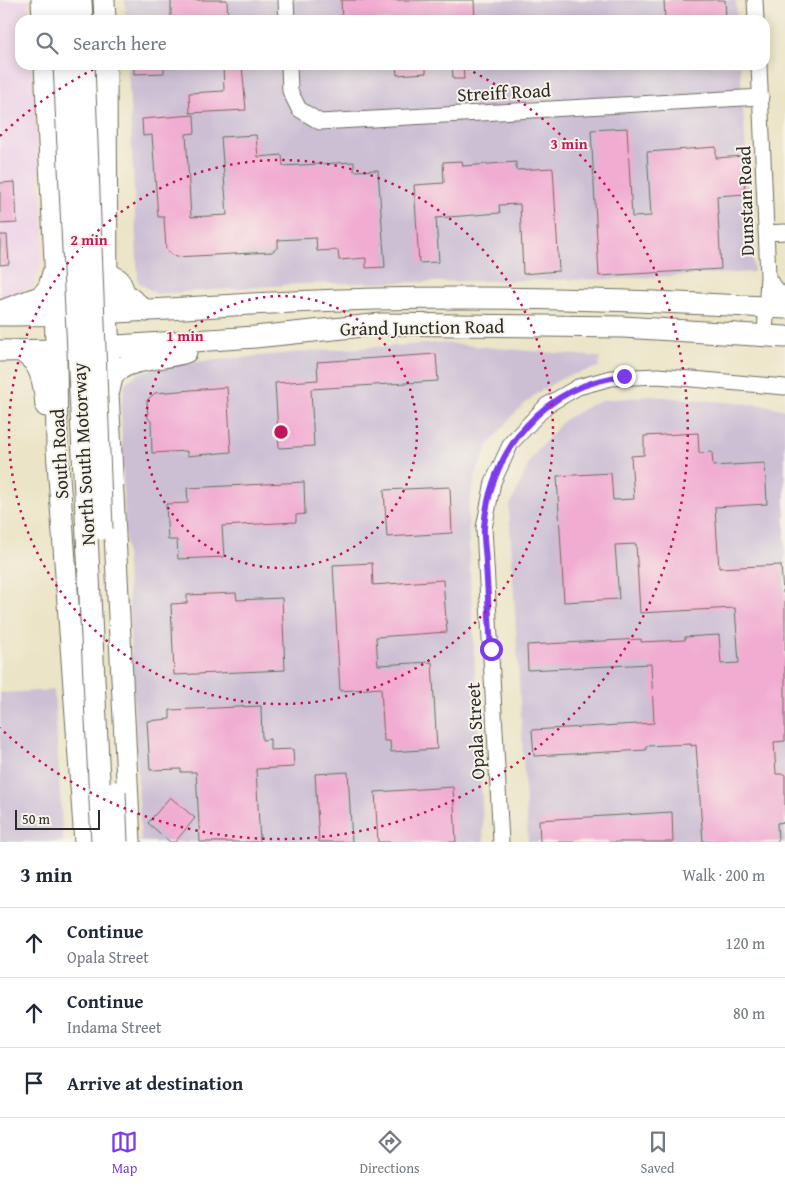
<!DOCTYPE html>
<html lang="en">
<head>
<meta charset="utf-8">
<style>
  :root { --surface:#fff; --page:#f6f6f7; --text:#1f2937; --muted:#747a83; --line:#e0e1e3; --accent:#7c3aed }
  body { margin:0; font-family:"Gentium Book Plus",serif; background:var(--page); color:var(--text) }
  .scale { position:absolute; left:15px; bottom:12px; width:85px; box-sizing:border-box; padding-left:5px; border:2px solid #2b2b2b; border-top:0; font-size:14px; line-height:18px; white-space:nowrap; color:#2b2b2b; -webkit-text-stroke:4px #f7f3e8; paint-order:stroke }
  .stop { position:absolute; width:15px; height:15px; margin:-11px; border:4px solid #7c3aed; border-radius:50%; background:#fff }
  .stop.end { background:#7c3aed; border-color:#fff; box-shadow:0 1px 5px #0008 }
  .list { margin:0; padding:0; list-style:none }
  h2 { display:flex; justify-content:space-between; align-items:center; height:65px; margin:0; padding:0 20px; font-size:21px }
  h2 small { font-size:16px; font-weight:400; color:var(--muted) }
  .list li { display:grid; grid-template-columns:32px 1fr auto; gap:15px; align-items:center; box-sizing:border-box; height:70px; padding:0 20px; border-top:1px solid var(--line) }
  .list b { display:block; font-size:19px; white-space:nowrap }
  .list p { margin:0; font-size:16px; white-space:nowrap; color:var(--muted) }
  .list em { font-size:16px; font-style:normal; color:var(--muted) }
  .icon { flex:none; width:28px; height:28px; fill:none; stroke:currentColor; stroke-width:2; stroke-linecap:round; stroke-linejoin:round }
  .map { position:relative; flex:none; width:785px; height:842px; overflow:hidden }
  .search { position:absolute; background:var(--surface); box-shadow:0 2px 12px #0003; left:15px; right:15px; top:15px; height:55px; display:flex; align-items:center; gap:12px; box-sizing:border-box; padding:0 18px; border-radius:15px; color:var(--muted); font-size:19px }
  .sheet { height:275px; background:var(--surface) }
  nav { display:flex; justify-content:space-around; align-items:center; box-sizing:border-box; height:70px; border-top:1px solid var(--line); background:var(--surface); font-size:14px; color:var(--muted) }
  nav a { display:grid; justify-items:center; gap:2px }
  nav .on { color:var(--accent) }
  .map>svg:first-child { display:block }
  .built { fill:#edd1e9 }
  .industrial { fill:#ccbfd4 }
  .building { fill:#f1acd1 }
  .lines { fill:none; stroke-linecap:round; stroke-linejoin:round }
  .minor-casing { stroke:#6e6c61; stroke-width:17 }
  .highway-casing { stroke:#6e6c61; stroke-width:23 }
  .minor { stroke:#fff; stroke-width:15 }
  .highway { stroke:#fff; stroke-width:21 }
  .highway-bridge-casing { stroke:#6e6c61; stroke-width:23; stroke-linecap:butt }
  .highway-bridge { stroke:#fff; stroke-width:21 }
  .route { stroke:#7c3aed; stroke-width:6 }
  .ring { fill:none; stroke:#c2185b; stroke-width:2.5; stroke-dasharray:2.5 5 }
  .labels { text-anchor:middle; dominant-baseline:central; stroke-width:4; stroke-linejoin:round; paint-order:stroke }
  .street-label { font-size:19px; fill:#2b2b2b; stroke:#f7f3e8 }
  .centre { fill:#c2185b; stroke:#f7f3e8; stroke-width:2.5 }
  .ring-label { font-size:15px; text-anchor:middle; font-weight:bold; fill:#c2185b; stroke:#f7f3e8; stroke-width:4; stroke-linejoin:round; paint-order:stroke }
</style>
</head>
<body>
<div class="map">
<svg width="785" height="842" viewBox="0 0 785 842">
  <rect width="100%" height="100%" fill="#f7f3e8"/>
  <filter id="ink" filterUnits="userSpaceOnUse"><feTurbulence type="fractalNoise" baseFrequency=".02" numOctaves="2"/><feDisplacementMap in="SourceGraphic" scale="10" xChannelSelector="R" yChannelSelector="G"/><feConvolveMatrix kernelMatrix="1 2 1 2 8 2 1 2 1" color-interpolation-filters="sRGB"/></filter>
  <filter id="wash" filterUnits="userSpaceOnUse"><feTurbulence type="fractalNoise" baseFrequency=".0096" numOctaves="4" result="noise"/><feDisplacementMap in="SourceGraphic" scale="20" xChannelSelector="R" yChannelSelector="G"/><feGaussianBlur stdDeviation="1.12" result="paint"/><feColorMatrix in="noise" values="0 0 0 0 0 0 0 0 0 0 0 0 0 0 0 0 0 1.4 0 .05"/><feComposite in="paint" operator="in"/></filter>
  <g filter="url(#wash)">
    <rect width="100%" height="100%" fill="#ebe4c6"/>
    <path class="built" d="M 0,0 L 28,0 L 29,20 L 20,20 L 20,65 L 32,65 L 44,234 L 40,267 L 32,287 L 8,297 L 0,297 Z"/>
    <path class="industrial" d="M 125,0 L 736,0 L 737,20 L 126,20 Z
      M 128,65 L 740,65 L 754,272 L 613,279 L 301,284 L 156,294 L 138,282 Z
      M 441,343 L 600,357 L 599,367 L 564,377 L 537,393 L 513,415 L 487,447 L 476,474 L 468,509 L 469,553 L 484,842 L 141,842 L 124,513 L 121,408 L 125,383 L 139,373 L 173,364 L 312,351 Z
      M 650,396 L 764,405 L 785,410 L 785,842 L 528,842 L 509,508 L 532,457 L 564,420 L 591,405 L 604,400 Z
      M 54,690 L 63,842 L 0,842 L 0,693 Z"/>
    <g id="blocks">
      <path class="building" d="M 171,0 L 227,0 L 228,20 L 177,20 L 177,17 L 171,18 Z
        M 341,0 L 474,0 L 475,20 L 342,20 Z
        M 664,0 L 725,0 L 726,20 L 665,20 Z
        M 134,65 L 164,65 L 164,73 L 134,74 Z
        M 223,65 L 242,65 L 246,110 L 190,113 L 189,93 L 224,91 Z
        M 396,65 L 426,65 L 426,73 L 397,75 Z
        M 452,65 L 463,65 L 464,79 L 453,79 Z
        M 194,115 L 195,133 L 186,134 L 191,217 L 227,215 L 221,137 L 256,135 L 258,157 L 282,155 L 283,166 L 354,162 L 354,171 L 378,170 L 385,267 L 366,268 L 366,258 L 339,260 L 338,250 L 317,251 L 316,238 L 278,240 L 278,247 L 272,252 L 175,257 L 166,249 L 164,217 L 158,217 L 152,135 L 143,136 L 142,119 Z
        M 627,128 L 632,217 L 651,216 L 647,152 L 716,147 L 716,158 L 743,156 L 745,194 L 717,196 L 721,269 L 599,276 L 591,130 Z
        M 462,161 L 463,166 L 516,162 L 516,170 L 553,168 L 559,271 L 523,274 L 520,204 L 499,205 L 500,213 L 436,218 L 439,262 L 419,263 L 414,185 L 444,183 L 443,162 Z
        M 15,182 L 17,223 L 0,224 L 0,183 Z
        M 0,235 L 7,235 L 9,264 L 0,265 Z
        M 436,354 L 438,381 L 311,389 L 314,446 L 279,448 L 275,383 L 318,380 L 317,362 Z
        M 227,387 L 231,452 L 187,456 L 187,451 L 152,453 L 151,421 L 148,418 L 147,400 L 155,393 Z
        M 698,433 L 699,453 L 712,452 L 713,466 L 765,463 L 767,504 L 715,507 L 719,568 L 781,565 L 783,593 L 785,593 L 785,741 L 774,742 L 776,774 L 785,774 L 785,822 L 777,823 L 778,842 L 703,842 L 696,745 L 691,746 L 691,744 L 646,746 L 646,750 L 534,756 L 532,730 L 654,723 L 651,664 L 528,670 L 527,645 L 641,639 L 641,642 L 685,640 L 685,637 L 719,635 L 721,664 L 739,663 L 735,608 L 640,613 L 636,544 L 615,545 L 619,599 L 564,602 L 557,476 L 611,473 L 613,500 L 634,499 L 631,456 L 644,455 L 644,436 Z
        M 304,482 L 305,514 L 296,515 L 296,522 L 222,526 L 224,557 L 178,559 L 177,540 L 168,540 L 166,504 L 188,503 L 187,488 Z
        M 450,487 L 452,533 L 387,537 L 384,490 Z
        M 372,563 L 373,585 L 443,580 L 447,632 L 376,637 L 378,665 L 432,662 L 437,749 L 391,752 L 390,741 L 384,741 L 381,688 L 340,691 L 333,565 Z
        M 236,593 L 237,600 L 282,598 L 285,670 L 174,675 L 171,604 L 187,603 L 187,595 Z
        M 261,706 L 262,740 L 270,739 L 270,750 L 293,749 L 294,767 L 256,769 L 260,842 L 200,842 L 196,772 L 181,772 L 181,769 L 150,770 L 147,721 L 170,719 L 170,710 Z
        M 348,772 L 352,842 L 319,842 L 315,774 Z
        M 453,787 L 456,842 L 378,842 L 375,792 Z
        M 170,797 L 195,818 L 175,842 L 170,842 L 148,823 Z
        M 672,812 L 673,842 L 540,842 L 539,820 Z"/>
    </g>
  </g>
  <g filter="url(#ink)">
    <use href="#blocks" fill-opacity="0" stroke="#6e6c61" stroke-width="1"/>
    <g class="lines">
      <defs>
        <path id="minor" d="M 286,0 L 287,20
          M 755,0 L 756,20
          M 289,65 L 290,91 L 299,109 L 320,122 L 761,97
          M 759,65 L 768,276 L 765,336
          M 767,233 L 785,232
          M 768,279 L 785,299
          M 501,842 L 484,528 L 493,482 L 511,443 L 547,405 L 578,387 L 611,378 L 658,376 L 785,387"/>
        <path id="highway" d="M 42,0 L 43,20
          M 61,0 L 62,20
          M 81,0 L 82,20
          M 104,0 L 105,20
          M 45,65 L 55,260 L 57,449 L 85,842
          M 106,65 L 107,313 L 109,347 L 108,392 L 130,842
          M 107,272 L 119,280 L 125,294 L 146,311
          M 1,311 L 42,296 L 49,287 L 53,273
          M 0,315 C 98,316 194,306 292,302 C 456,294 621,299 785,308
          M 0,351 L 56,350 L 255,337 L 382,324 L 623,327 L 785,337
          M 22,351 C 26,355 31,358 34,362 C 43,373 45,392 46,406
          M 109,391 C 110,386 111,380 113,376 C 124,358 168,359 186,352"/>
      </defs>
      <use href="#minor" class="minor-casing"/>
      <use href="#highway" class="highway-casing"/>
      <use href="#minor" class="minor"/>
      <use href="#highway" class="highway"/>
      <defs>
        <path id="highway-bridge" d="M 64,65 L 102,842
          M 84,65 L 102,529
          M 115,792 L 117,842"/>
      </defs>
      <use href="#highway-bridge" class="highway-bridge-casing"/>
      <use href="#highway-bridge" class="highway-bridge"/>
    </g>
  </g>
  <g class="lines" filter="url(#ink)">
    <path class="route" d="M 491,649 C 489,621 488,593 486,565 C 486,553 483,539 484,527 C 491,449 544,385 624,376"/>
  </g>
  <g class="ring">
    <circle cx="281" cy="432" r="136"/>
    <circle cx="281" cy="432" r="272"/>
    <path d="M0 136A408 408 0 0 1 102 65M460 65A408 408 0 1 1 0 728"/>
  </g>
  <g class="labels">
    <g class="street-label">
      <text transform="translate(504 92) rotate(-3)">Streiff Road</text>
      <text transform="translate(745 201) rotate(-92)">Dunstan Road</text>
      <text transform="translate(422 327) rotate(-1)">Grand Junction Road</text>
      <text transform="translate(59 454) rotate(-93)">South Road</text>
      <text transform="translate(83 454) rotate(-93)">North South Motorway</text>
      <text transform="translate(475 731) rotate(-93)">Opala Street</text>
    </g>
  </g>
  <circle cx="281" cy="432" r="8" class="centre"/>
  <g class="ring-label">
    <text x="569" y="149">3 min</text>
    <text x="89" y="245">2 min</text>
    <text x="185" y="341">1 min</text>
  </g>
</svg>
<div class="scale">50 m</div>
<div class="stop" style="left:491px;top:649px"></div>
<div class="stop end" style="left:624px;top:376px"></div>
<div class="search"><svg class="icon" aria-label="search" viewBox="0 0 24 24"><circle cx="10" cy="10" r="6"/><path d="M15 15l6 6"/></svg>Search here</div>
</div>
<section class="sheet">
<h2>3 min<small>Walk · 200 m</small></h2>
<ul class="list">
<li><svg class="icon" aria-label="ahead" viewBox="0 0 24 24"><path d="M12 20V5M6 11l6-6 6 6"/></svg><div><b>Continue</b><p>Opala Street</p></div><em>120 m</em></li>
<li><svg class="icon" aria-label="ahead" viewBox="0 0 24 24"><path d="M12 20V5M6 11l6-6 6 6"/></svg><div><b>Continue</b><p>Indama Street</p></div><em>80 m</em></li>
<li><svg class="icon" aria-label="arrive" viewBox="0 0 24 24"><path d="M6 21V4h12l-3 4 3 4H6"/></svg><div><b>Arrive at destination</b></div></li>
</ul>
</section>
<nav>
<a class="on"><svg class="icon" aria-label="map" viewBox="0 0 24 24"><path d="M3 6l6-2 6 2 6-2v14l-6 2-6-2-6 2zM9 4v14M15 6v14"/></svg>Map</a>
<a><svg class="icon" aria-label="directions" viewBox="0 0 24 24"><path d="M12 3l9 9-9 9-9-9zM9 14v-3h6M13 9l2 2-2 2"/></svg>Directions</a>
<a><svg class="icon" aria-label="saved" viewBox="0 0 24 24"><path d="M7 4h10v16l-5-4-5 4z"/></svg>Saved</a>
</nav>
</body>
</html>
